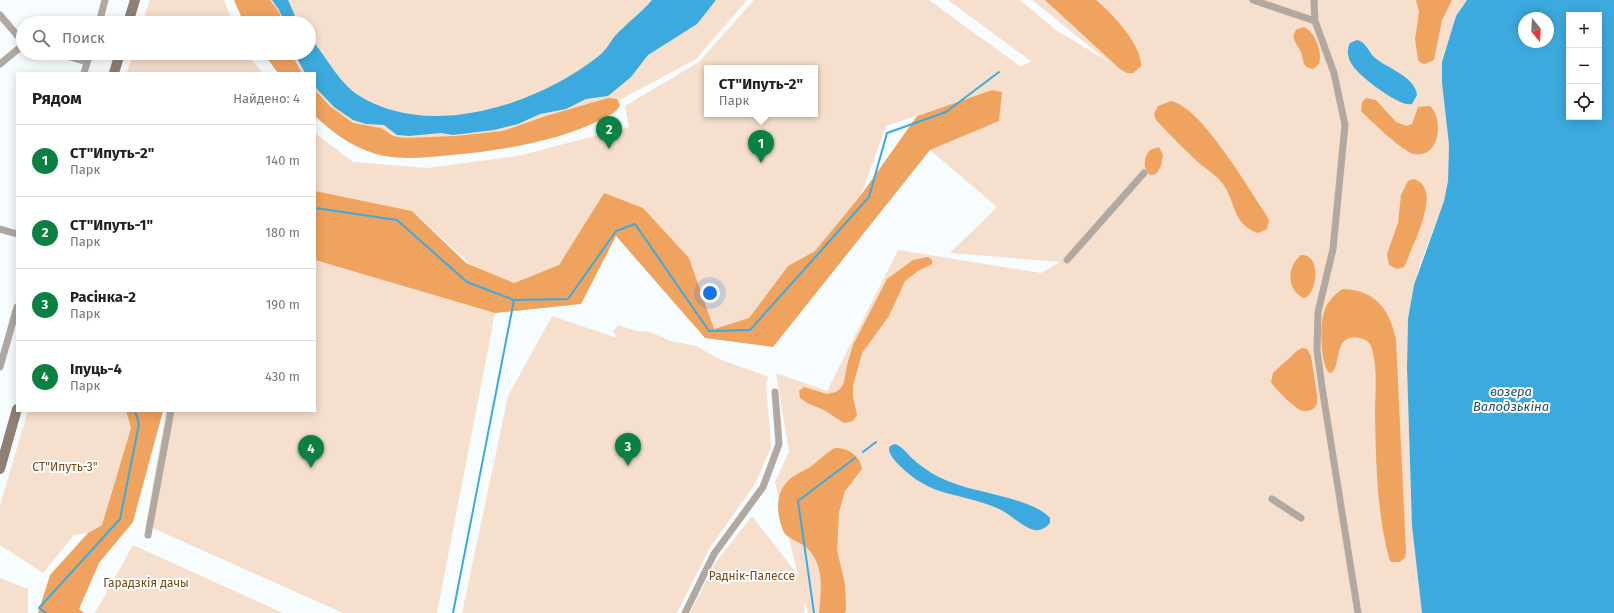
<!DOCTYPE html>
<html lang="ru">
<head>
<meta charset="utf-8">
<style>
  :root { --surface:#fff; --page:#f6f6f6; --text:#202124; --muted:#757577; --line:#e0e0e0; --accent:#0b8043 }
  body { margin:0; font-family:"Fira Sans",sans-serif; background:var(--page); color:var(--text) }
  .controls { position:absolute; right:12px; top:12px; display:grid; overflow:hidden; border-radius:0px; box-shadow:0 2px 10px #0003 }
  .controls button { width:36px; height:36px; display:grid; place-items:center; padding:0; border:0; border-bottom:1px solid var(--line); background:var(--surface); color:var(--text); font:20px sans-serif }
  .compass { position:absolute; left:1518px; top:12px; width:36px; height:36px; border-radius:50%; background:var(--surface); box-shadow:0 2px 10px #0003; rotate:162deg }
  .you { position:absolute; left:710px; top:293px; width:14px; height:14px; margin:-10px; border:3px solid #fff; border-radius:50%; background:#1a73e8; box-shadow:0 0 0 6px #1a73e833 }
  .badge { display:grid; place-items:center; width:26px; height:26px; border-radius:50%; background:var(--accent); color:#fff; font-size:13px; font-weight:700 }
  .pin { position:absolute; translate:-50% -33px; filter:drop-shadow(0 1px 2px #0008) }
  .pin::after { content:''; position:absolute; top:21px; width:14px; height:12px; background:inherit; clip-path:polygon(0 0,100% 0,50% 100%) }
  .popup { position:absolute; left:704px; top:65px; width:114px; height:52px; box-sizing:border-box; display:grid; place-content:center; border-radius:0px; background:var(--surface); filter:drop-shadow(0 1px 3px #0005); font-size:13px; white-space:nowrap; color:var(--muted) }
  .popup b { font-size:15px; color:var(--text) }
  .popup::after { content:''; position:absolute; left:50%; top:100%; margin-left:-8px; border:8px solid transparent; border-top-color:var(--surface) }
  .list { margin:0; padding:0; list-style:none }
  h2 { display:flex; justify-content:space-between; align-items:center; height:52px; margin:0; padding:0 16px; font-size:17px }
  h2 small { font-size:13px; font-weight:400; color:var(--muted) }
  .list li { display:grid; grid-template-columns:26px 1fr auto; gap:12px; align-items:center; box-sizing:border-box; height:72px; padding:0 16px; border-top:1px solid var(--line) }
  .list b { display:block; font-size:15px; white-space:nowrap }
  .list p { margin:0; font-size:13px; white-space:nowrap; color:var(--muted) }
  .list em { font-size:13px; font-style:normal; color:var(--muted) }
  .icon { flex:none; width:22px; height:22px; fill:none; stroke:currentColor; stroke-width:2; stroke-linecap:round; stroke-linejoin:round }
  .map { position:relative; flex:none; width:1614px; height:613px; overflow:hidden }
  .search { position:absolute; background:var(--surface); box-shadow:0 2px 10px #0003; left:16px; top:16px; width:300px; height:44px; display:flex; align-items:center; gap:10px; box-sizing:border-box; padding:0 14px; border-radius:22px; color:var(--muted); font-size:15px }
  .panel { position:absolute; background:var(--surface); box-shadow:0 2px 10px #0003; left:16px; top:72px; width:300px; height:340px; border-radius:0px }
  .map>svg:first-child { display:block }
  .green { fill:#f6dfcc; fill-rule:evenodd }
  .forest { fill:#efa35f }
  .water { fill:#3caade; fill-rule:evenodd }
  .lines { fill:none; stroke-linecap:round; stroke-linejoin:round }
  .stream { stroke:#3caade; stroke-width:2 }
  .street { stroke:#b1a8a1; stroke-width:7 }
  .secondary { stroke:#8e8075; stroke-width:10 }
  .labels { text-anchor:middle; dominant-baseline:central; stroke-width:4; stroke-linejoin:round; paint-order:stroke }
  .park-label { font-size:12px; fill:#794815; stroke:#fff }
  .water-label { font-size:13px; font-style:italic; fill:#245066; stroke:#fff }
</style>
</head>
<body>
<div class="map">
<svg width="1614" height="613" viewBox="0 0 1614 613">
  <rect width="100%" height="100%" fill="#f7fcff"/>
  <path class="green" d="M 150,0 L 224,0 L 233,23 L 142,23 Z
    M 245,0 L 747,0 L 696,59 L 564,130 L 406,150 L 315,105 L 315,73 L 289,73 L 274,53 L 309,53 L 309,23 L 252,23 Z
    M 754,0 L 929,0 L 1021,67 L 1031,61 L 948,0 L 1020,0 L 1056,30 L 1109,62 L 1032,0 L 1467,0 L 1456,16 L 1442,62 L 1442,83 L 1449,145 L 1448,181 L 1444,201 L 1419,267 L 1408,319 L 1407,368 L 1412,526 L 1422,613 L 808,613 L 805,602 L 804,613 L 690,613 L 716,562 L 752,516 L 798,575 L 775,482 L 789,452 L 776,373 L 827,391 L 898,250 L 1041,273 L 1060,262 L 950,253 L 997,207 L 930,150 L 999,121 L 1001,92 L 992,90 L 886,126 L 861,195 L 815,251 L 788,266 L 749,318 L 714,329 L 689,258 L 604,193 L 559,265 L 514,283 L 472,265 L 412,211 L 315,191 L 315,133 L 353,162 L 427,168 L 518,156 L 629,127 L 625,106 L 699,62 ZM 707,68 L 815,68 L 815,114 L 707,114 Z
    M 133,53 L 246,53 L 263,73 L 127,73 Z
    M 315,260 L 495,313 L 437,613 L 343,613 L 146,525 L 166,411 L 315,411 Z
    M 552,316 L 617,338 L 613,331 L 618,325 L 636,331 L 650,332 L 671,341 L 696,346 L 719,359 L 769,377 L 766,383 L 771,447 L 755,484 L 709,549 L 677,613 L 462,613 L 508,396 Z
    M 28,411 L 126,411 L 131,428 L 102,525 L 88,533 L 74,535 L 43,573 L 0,545 L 0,505 Z
    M 133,545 L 283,613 L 95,613 Z
    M 0,578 L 28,589 L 28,613 L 0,613 Z"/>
  <path class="forest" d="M 234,0 L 270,0 L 279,12 L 283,23 L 244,23 Z
    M 1045,0 L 1096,0 C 1112,13 1142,45 1141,66 L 1133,73 L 1127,73 L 1120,69 Z
    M 1416,0 L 1452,0 L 1442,20 L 1434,60 L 1425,64 L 1421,63 L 1418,60 L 1415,39 L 1419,12 Z
    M 1304,27 C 1315,32 1323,52 1319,64 L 1313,69 C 1301,67 1304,60 1301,52 C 1297,43 1289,38 1297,29 Z
    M 263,53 L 291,53 L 302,73 L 278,73 Z
    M 315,90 L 331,107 L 353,123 L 381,128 L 393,136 L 405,138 L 455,136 L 503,131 L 546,116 L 608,98 L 617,99 L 620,105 C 617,112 610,115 604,118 C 559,142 501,150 452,155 C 430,157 407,160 385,156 C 358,151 335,135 315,116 Z
    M 992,90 L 1002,92 L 999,121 L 930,150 L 773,347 L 705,338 L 616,236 L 581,304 L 495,313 L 315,260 L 315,191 L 412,211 L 466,263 L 514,283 L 559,265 L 604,193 L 643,208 L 689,258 L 714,329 L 749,318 L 788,266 L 815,251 L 861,195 L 917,116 Z
    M 1366,98 L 1376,100 L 1396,122 L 1407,126 L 1412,124 L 1418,107 L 1430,106 C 1444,119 1440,159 1414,154 C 1403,152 1370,120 1361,111 L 1362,102 Z
    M 1171,101 C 1201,107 1247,186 1265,213 L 1269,220 L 1267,229 L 1258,233 C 1232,224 1236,202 1223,184 C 1217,176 1208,170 1200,164 C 1185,150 1170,135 1156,120 L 1154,114 L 1158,106 Z
    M 1159,147 L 1163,155 L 1161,166 L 1156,174 L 1150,175 C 1142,168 1144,157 1150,150 Z
    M 1413,179 C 1444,186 1413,244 1406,263 L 1404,267 L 1397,269 L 1389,265 L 1387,254 L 1398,223 L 1401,195 L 1408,181 Z
    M 1301,255 C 1320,253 1318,288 1307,297 L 1303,298 C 1286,289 1287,266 1301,255 Z
    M 928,257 L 932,260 L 932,264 L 918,271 L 905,281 L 889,316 L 862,353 L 853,386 L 853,397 L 857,415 L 853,421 L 844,423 L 824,410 L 807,403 L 800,398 L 799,391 L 804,387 L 827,394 L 836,392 L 841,388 L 844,382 L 847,365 L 853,345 L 887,279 L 913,260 Z
    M 1343,289 C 1376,290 1390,310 1396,340 L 1406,552 L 1405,557 L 1400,562 L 1391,562 L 1389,558 C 1377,513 1376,463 1375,416 C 1375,394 1378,370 1372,349 C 1371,343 1366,339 1359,338 C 1332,333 1342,367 1331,373 L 1328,372 C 1320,359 1319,320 1326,307 C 1330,299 1336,293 1343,289 Z
    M 1302,348 L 1307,349 L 1311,356 L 1317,395 L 1317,404 L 1313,409 C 1309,411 1305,412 1300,410 C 1295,408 1273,387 1271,382 L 1273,373 L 1298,350 Z
    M 126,411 L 163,411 L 133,522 L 99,563 L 79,609 L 84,613 L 38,613 L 50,575 L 88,533 L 102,525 L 131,428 Z
    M 835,448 C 848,448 860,455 862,469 L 845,491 L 839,512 L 837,550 L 845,584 L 846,609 L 845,613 L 819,613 C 821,591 825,565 807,548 C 800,542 791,540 784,533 C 776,514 774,492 791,478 C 796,474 804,471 810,467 C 819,461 825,453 835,448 Z"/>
  <path class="water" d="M 272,0 L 288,0 L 298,23 L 285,23 L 279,10 Z
    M 652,0 L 716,0 L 697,24 L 648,55 L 631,77 L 608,96 L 586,99 L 566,109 L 540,114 L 518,124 L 494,130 L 453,135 L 441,133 L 409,136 L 397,135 L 384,125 L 366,124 L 353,120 L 334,107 L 315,87 L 315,73 L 305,73 L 294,53 L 309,53 L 309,37 C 326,55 337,81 358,95 C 430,141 539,104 600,55 C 607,49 610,42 615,36 C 627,23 641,13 652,0 Z
    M 1467,0 L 1614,0 L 1614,613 L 1422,613 L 1412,526 L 1407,368 L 1408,319 L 1414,285 L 1444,201 L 1448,181 L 1449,145 L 1442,83 L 1442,62 L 1456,16 ZM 1569,15 L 1599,15 L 1599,117 L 1569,117 ZM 1524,18 L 1548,18 L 1548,42 L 1524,42 Z
    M 1357,40 C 1366,42 1368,51 1374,57 C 1386,68 1415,76 1417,95 L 1412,104 C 1401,108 1360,77 1353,66 C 1348,60 1346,50 1350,43 Z
    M 895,444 C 903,447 908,455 914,460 C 925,470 939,478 953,483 C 978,493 1034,499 1050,518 L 1050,523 C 1046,528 1040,531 1034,530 C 1020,526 1010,513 997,508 C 959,492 932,498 900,466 C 895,461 889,455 889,448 L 890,446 Z"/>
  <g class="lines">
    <path class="stream" d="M 315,208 L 397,220 L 467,282 L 514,300 L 568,299 L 616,231 L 635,224 L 709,331 L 750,330 L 869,197 L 887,133 L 946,112 L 999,72
      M 863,452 L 876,442
      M 46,613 L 39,608 L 120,519 L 139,424 L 135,411
      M 453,613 L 514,300
      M 814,613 L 798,501 L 855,458"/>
    <path class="street" d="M 1253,0 L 1315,21 L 1334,73 L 1345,125 L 1333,249 L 1318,312 L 1317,350 L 1322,387 L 1358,613
      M 1314,0 L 1315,21
      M 0,15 L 23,42
      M 99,23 L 105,0
      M 57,53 L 87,62
      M 0,64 L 23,45
      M 84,73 L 90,53
      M 0,229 L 17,234
      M 1067,260 L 1144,173
      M 0,367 L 17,307
      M 1272,499 L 1301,518
      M 148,535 L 171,411
      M 685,613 L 714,554 L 763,487 L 779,444 L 775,392"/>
    <path class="secondary" d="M 128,23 L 135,0
      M 114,73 L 120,53
      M 0,469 L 17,409"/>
  </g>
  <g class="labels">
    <g class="park-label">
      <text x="65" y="467">СТ"Ипуть-3"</text>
      <text x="752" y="576">Раднік-Палессе</text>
      <text x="146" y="583">Гарадзкія дачы</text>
    </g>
    <g class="water-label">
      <text x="1511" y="391">возера<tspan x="1511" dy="15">Валодзькіна</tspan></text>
    </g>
  </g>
</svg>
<div class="controls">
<button>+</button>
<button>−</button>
<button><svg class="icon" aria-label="locate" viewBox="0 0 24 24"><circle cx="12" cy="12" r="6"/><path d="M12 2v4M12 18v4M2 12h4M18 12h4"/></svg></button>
</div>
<svg class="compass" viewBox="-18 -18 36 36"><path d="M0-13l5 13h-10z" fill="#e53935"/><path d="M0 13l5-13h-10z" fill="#757577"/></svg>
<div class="you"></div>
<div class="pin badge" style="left:761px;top:163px">1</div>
<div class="popup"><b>СТ&quot;Ипуть-2&quot;</b>Парк</div>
<div class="pin badge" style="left:609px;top:149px">2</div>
<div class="pin badge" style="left:628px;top:466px">3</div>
<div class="pin badge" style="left:311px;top:468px">4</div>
<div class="search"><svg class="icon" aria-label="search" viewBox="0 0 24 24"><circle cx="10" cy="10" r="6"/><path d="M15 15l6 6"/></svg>Поиск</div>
<section class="panel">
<h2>Рядом<small>Найдено: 4</small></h2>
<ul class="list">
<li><span class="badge">1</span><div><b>СТ&quot;Ипуть-2&quot;</b><p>Парк</p></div><em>140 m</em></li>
<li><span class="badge">2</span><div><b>СТ&quot;Ипуть-1&quot;</b><p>Парк</p></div><em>180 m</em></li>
<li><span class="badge">3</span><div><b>Расінка-2</b><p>Парк</p></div><em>190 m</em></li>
<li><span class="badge">4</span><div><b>Іпуць-4</b><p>Парк</p></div><em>430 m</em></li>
</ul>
</section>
</div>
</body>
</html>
